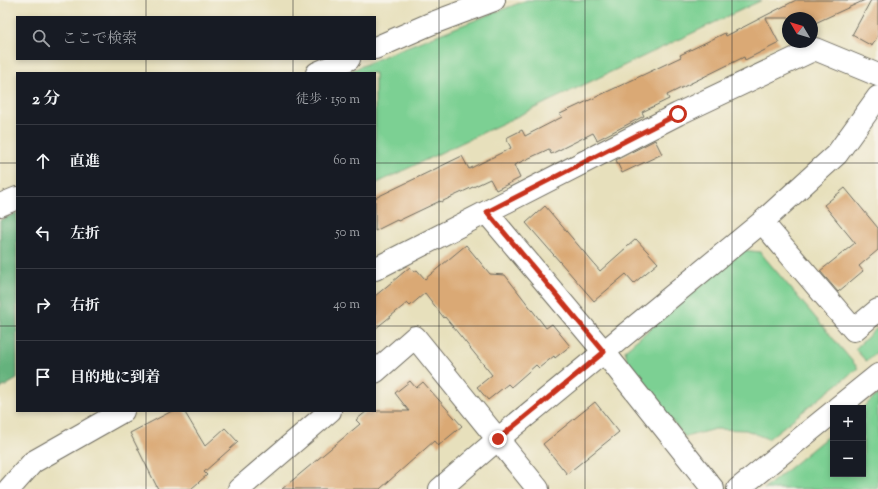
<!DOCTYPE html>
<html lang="ja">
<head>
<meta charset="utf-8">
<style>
  :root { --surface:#171b24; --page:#20242c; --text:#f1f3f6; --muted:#9ea1a6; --line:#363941 }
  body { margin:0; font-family:"Sorts Mill Goudy","Noto Serif JP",serif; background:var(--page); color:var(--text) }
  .controls { position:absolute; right:12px; bottom:12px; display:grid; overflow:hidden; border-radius:0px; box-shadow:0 2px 6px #0003 }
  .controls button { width:36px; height:36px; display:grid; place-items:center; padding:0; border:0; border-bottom:1px solid var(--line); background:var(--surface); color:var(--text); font:20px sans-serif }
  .compass { position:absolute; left:782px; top:12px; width:36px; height:36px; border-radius:50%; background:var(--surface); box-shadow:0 2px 6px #0003; rotate:308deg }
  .stop { position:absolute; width:12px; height:12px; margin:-9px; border:3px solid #c8321e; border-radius:50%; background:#fff }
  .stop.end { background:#c8321e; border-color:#fff; box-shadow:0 1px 4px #0008 }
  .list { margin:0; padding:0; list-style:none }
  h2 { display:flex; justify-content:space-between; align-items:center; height:52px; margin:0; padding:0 16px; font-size:17px }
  h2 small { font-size:13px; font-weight:400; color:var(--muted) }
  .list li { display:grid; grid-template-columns:26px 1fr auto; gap:12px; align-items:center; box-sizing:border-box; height:72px; padding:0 16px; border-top:1px solid var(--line) }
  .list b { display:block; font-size:15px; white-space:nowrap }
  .list em { font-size:13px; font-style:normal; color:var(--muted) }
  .icon { flex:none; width:22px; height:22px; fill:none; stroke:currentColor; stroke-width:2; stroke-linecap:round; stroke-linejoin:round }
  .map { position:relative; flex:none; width:878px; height:489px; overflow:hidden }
  .search { position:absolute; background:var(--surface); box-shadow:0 2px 6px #0003; left:16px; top:16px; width:360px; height:44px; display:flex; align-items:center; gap:10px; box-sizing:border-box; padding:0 14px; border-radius:0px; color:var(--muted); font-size:15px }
  .panel { position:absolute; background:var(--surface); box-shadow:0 2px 6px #0003; left:16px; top:72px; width:360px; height:340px; border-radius:0px }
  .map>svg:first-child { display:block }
  .green { fill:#7cd093; stroke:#547e5f }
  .forest { fill:#65b27d; stroke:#486e54 }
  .building { fill:#daa975 }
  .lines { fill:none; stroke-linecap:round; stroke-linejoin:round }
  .minor-casing { stroke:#6d6a5e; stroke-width:24 }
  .tertiary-casing { stroke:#6d6a5e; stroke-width:24 }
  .minor { stroke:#fff; stroke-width:22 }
  .tertiary { stroke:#fff; stroke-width:22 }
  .route { stroke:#c8321e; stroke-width:5 }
  .grid { fill:none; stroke:#2b2b2b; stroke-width:1; stroke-opacity:0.55 }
</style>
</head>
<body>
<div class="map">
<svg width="878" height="489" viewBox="0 0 878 489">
  <rect width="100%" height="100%" fill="#f7f3e8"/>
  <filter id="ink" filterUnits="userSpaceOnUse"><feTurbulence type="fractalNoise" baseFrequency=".025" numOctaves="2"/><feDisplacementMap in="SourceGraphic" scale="8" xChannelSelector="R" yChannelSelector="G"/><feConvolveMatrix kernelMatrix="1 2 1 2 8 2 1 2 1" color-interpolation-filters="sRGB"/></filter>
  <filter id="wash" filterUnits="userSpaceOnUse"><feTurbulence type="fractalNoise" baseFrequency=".012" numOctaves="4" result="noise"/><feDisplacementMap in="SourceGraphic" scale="16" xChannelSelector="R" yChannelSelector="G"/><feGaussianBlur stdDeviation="0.9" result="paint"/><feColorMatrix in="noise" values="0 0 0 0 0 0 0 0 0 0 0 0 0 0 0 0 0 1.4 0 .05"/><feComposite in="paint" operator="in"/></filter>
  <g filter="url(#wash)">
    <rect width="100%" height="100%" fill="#e7e0bc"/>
    <path class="green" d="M 527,0 L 762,0 L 375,184 L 375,73 L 346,73 L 396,51 Z
      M 743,250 L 760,252 L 858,368 L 768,439 L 746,430 L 715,429 L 685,437 L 629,368 L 625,350 Z
      M 878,327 L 878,351 L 866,361 L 855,349 Z
      M 878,394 L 878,489 L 764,489 L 833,432 L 833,474 L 863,474 L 863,408 L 862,408 Z"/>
    <path class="forest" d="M 17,213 L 17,379 L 0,389 L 0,220 Z"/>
    <g id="blocks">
      <path class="building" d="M 796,0 L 865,0 L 813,24 L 812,18 L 766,18 L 779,43 L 745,60 L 744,57 L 667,95 L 669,99 L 642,112 L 644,116 L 597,140 L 593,133 L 551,154 L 549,149 L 514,165 L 520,178 L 496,190 L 490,179 L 441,202 L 440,201 L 398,221 L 397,220 L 375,231 L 375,198 L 462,156 L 469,169 L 511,148 L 506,138 L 522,130 L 525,136 L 562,117 L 560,114 L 681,57 L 680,55 L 725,33 L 726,36 Z
        M 871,0 L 878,0 L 878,35 L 872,46 L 852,35 Z
        M 655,140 L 662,154 L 622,173 L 616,160 Z
        M 845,188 L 878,228 L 878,250 L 859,266 L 863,271 L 838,292 L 820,271 L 855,243 L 824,205 Z
        M 545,206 L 600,271 L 636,239 L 658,263 L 634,283 L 626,274 L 594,301 L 526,223 Z
        M 466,245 L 490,274 L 505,275 L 546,328 L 552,324 L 570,346 L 555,358 L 554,356 L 539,368 L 536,365 L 511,387 L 508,384 L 488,400 L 477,387 L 492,375 L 445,317 L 444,318 L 425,293 L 410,306 L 407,303 L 375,329 L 375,296 L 410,267 L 414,272 L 417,270 L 425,279 Z
        M 410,381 L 416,388 L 423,382 L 462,426 L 438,446 L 434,441 L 380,489 L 282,489 L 360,424 L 356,420 L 367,411 L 409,411 L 395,393 Z
        M 595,402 L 619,432 L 567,474 L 543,444 Z
        M 172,411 L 184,411 L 205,446 L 225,428 L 238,442 L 204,472 L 207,475 L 191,489 L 158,489 L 130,433 Z"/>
    </g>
  </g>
  <g filter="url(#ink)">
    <use href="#blocks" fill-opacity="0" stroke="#6d6a5e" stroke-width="1"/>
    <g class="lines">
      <defs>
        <path id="minor" d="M 375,48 L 430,24 L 494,0
          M 317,73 L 349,59
          M 0,205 L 17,198
          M 487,213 L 604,352 L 713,489
          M 762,222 L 854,330 L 878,310
          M 375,269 L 678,114 L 815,49 L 878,75
          M 375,372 L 415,337 L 538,489
          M 9,489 L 33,462 L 123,411
          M 239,489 L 330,411
          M 440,489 L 498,439 L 762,222 L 837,154 L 878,97"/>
        <path id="tertiary" d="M 837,408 L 878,375
          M 738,489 L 833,412"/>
      </defs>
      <use href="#minor" class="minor-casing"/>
      <use href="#tertiary" class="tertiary-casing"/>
      <use href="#minor" class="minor"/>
      <use href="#tertiary" class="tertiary"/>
    </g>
  </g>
  <g class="lines" filter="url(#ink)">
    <path class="route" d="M 498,439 L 604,352 L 487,212 L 678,114"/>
  </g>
  <path class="grid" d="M 146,0 L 146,17M 293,0 L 293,17M 439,0 L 439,489M 585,0 L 585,489M 732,0 L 732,489M 146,59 L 146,73M 293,59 L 293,73M 0,163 L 17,163M 375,163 L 878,163M 0,326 L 17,326M 375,326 L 878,326M 146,411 L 146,489M 293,411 L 293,489"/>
</svg>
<div class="controls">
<button>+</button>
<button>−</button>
</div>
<svg class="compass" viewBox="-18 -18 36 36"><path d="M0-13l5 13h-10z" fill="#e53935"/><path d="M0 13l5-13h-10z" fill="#9ea1a6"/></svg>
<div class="stop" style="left:678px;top:114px"></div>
<div class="stop end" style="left:498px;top:439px"></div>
<div class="search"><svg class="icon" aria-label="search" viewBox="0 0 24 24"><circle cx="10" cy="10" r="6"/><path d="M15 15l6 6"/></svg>ここで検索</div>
<section class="panel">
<h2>2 分<small>徒歩 · 150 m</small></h2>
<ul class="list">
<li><svg class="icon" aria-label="ahead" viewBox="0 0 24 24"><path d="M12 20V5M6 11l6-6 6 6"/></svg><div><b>直進</b></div><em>60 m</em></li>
<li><svg class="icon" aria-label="left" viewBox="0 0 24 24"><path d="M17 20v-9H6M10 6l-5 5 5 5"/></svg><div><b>左折</b></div><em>50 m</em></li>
<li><svg class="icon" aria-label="right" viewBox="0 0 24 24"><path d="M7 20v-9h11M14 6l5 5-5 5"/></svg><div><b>右折</b></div><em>40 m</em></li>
<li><svg class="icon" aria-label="arrive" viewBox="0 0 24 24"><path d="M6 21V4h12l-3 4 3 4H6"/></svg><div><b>目的地に到着</b></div></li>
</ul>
</section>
</div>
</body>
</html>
